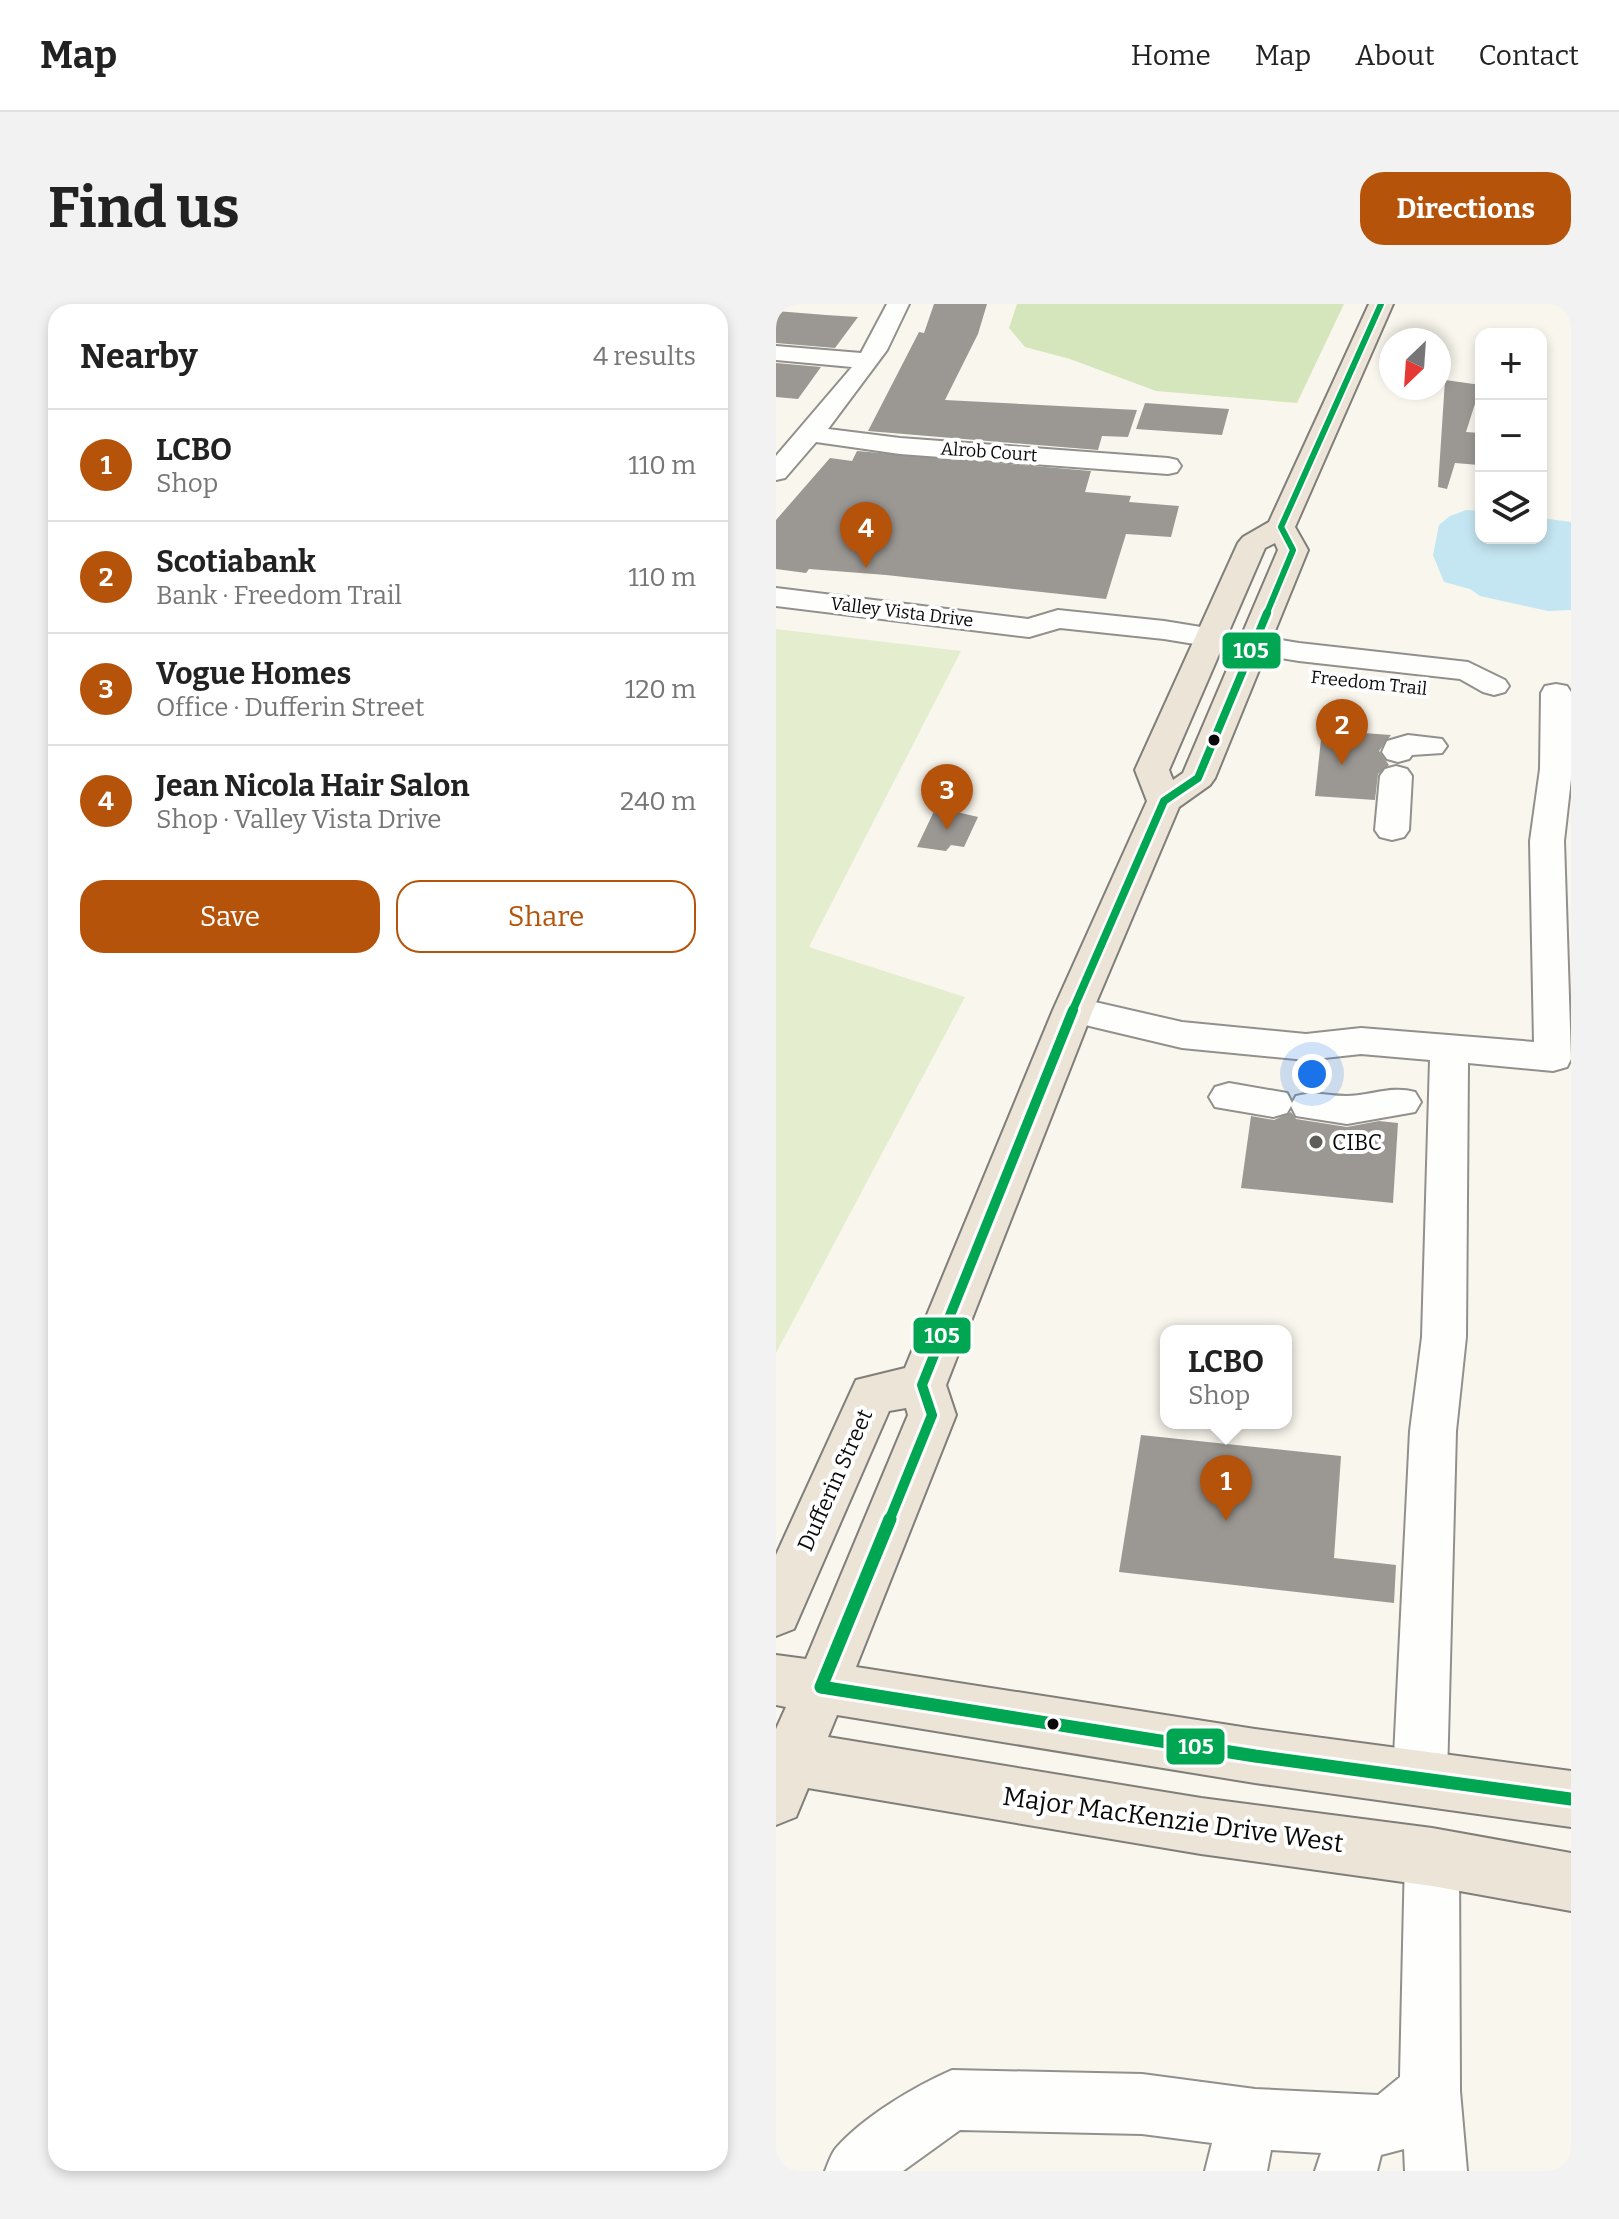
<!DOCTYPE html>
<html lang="en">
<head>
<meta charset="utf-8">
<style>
  :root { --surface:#fff; --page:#f2f2f2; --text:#222; --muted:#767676; --line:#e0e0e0; --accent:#b45309 }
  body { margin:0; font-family:Bitter,serif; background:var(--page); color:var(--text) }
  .controls { position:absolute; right:24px; top:24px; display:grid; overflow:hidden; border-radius:16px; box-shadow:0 4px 12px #0003 }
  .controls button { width:72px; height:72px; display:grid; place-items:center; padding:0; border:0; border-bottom:2px solid var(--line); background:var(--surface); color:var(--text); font:40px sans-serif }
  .compass { position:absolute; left:603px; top:24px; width:72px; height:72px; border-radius:50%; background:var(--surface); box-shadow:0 4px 12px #0003; rotate:205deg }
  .you { position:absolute; left:536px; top:770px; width:28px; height:28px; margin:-20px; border:6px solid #fff; border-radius:50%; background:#1a73e8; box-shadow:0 0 0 12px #1a73e833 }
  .badge { display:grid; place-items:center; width:52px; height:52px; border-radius:50%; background:var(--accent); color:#fff; font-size:26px; font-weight:700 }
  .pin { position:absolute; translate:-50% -66px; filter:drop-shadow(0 2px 4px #0008) }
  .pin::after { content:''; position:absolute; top:42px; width:28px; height:24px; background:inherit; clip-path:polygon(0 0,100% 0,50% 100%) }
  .popup { position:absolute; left:384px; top:1021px; width:132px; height:104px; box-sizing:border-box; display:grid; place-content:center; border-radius:16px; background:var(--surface); filter:drop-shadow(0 2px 6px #0005); font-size:26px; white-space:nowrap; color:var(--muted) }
  .popup b { font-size:30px; color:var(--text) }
  .popup::after { content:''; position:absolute; left:50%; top:100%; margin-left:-16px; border:16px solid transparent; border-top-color:var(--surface) }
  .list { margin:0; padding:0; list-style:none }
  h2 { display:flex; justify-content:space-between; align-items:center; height:104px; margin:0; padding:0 32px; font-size:34px }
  h2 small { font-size:26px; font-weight:400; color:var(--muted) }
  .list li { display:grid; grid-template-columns:52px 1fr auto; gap:24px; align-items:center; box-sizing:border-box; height:112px; padding:0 32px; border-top:2px solid var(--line) }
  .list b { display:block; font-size:30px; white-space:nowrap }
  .list p { margin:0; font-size:26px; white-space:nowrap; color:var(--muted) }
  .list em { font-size:26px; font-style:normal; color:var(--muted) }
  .actions { display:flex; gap:16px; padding:24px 32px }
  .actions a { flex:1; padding:18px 0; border:2px solid var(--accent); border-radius:24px; text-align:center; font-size:28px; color:var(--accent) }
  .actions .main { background:var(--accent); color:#fff }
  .icon { flex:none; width:44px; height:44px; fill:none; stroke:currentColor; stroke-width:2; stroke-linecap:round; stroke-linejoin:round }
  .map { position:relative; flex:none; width:795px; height:1867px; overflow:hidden; border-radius:24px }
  header { display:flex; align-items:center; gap:48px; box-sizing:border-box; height:112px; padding:0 40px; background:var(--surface); border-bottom:2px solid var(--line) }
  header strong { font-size:38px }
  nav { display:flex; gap:44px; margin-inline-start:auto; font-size:28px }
  .intro { display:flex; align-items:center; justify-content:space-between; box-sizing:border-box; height:192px; padding:0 48px }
  h1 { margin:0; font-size:56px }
  .button { padding:20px 36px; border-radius:24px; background:var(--accent); color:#fff; font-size:28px; font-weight:700 }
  main { display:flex; gap:48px; padding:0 48px }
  aside { flex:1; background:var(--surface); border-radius:24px; box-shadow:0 4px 12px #0003 }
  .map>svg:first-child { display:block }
  .green { fill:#e4eece }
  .forest { fill:#d5e5bc }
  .water { fill:#c4e6f2 }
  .building { fill:#9b9894 }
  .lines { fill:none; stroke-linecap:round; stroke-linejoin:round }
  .minor-casing { stroke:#92908c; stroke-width:4 }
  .major-casing { stroke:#7f7e7a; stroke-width:4 }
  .minor { fill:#fefefc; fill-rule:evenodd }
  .major { fill:#ebe4d7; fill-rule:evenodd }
  .bus-1-far3-casing { stroke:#fff; stroke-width:10 }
  .bus-1-far2-casing { stroke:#fff; stroke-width:13 }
  .bus-1-far1-casing { stroke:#fff; stroke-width:16 }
  .bus-1-casing { stroke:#fff; stroke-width:19 }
  .bus-1-far3 { stroke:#00a651; stroke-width:6 }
  .bus-1-far2 { stroke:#00a651; stroke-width:8 }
  .bus-1-far1 { stroke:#00a651; stroke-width:10 }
  .bus-1 { stroke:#00a651; stroke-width:13 }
  .bus-dot { fill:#0a0a0a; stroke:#fff; stroke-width:3 }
  .poi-dot { fill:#5e5d59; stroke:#fff; stroke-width:3 }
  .labels { text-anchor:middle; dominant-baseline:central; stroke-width:8; stroke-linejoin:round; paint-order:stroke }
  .far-street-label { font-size:18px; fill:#0a0a0a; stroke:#fff }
  .poi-label { font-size:22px; fill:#0a0a0a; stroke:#fff; text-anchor:start }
  .street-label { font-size:22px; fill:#0a0a0a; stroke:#fff }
  .near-street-label { font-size:26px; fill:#0a0a0a; stroke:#fff }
  .line-badge { stroke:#fff; stroke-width:3 }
  .badge-label { font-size:22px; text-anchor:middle; font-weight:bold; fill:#fff }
</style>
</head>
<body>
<header>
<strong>Map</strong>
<nav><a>Home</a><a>Map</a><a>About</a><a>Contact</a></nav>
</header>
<div class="intro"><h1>Find us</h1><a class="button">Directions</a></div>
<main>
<aside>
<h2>Nearby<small>4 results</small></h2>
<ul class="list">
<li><span class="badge">1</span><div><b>LCBO</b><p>Shop</p></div><em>110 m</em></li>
<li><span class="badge">2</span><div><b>Scotiabank</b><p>Bank · Freedom Trail</p></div><em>110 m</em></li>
<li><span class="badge">3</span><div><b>Vogue Homes</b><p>Office · Dufferin Street</p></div><em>120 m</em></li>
<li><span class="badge">4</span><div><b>Jean Nicola Hair Salon</b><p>Shop · Valley Vista Drive</p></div><em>240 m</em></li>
</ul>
<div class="actions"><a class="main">Save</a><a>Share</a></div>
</aside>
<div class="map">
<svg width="795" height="1867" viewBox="0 0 795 1867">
  <rect width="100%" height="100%" fill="#f9f6ed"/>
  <path class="green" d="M 0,325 L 185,347 L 33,643 L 189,693 L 0,1049 Z"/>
  <path class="forest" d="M 241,0 L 568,0 L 521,99 L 380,87 L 294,55 L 249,43 L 233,24 Z"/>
  <path class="water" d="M 690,206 L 705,207 L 705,234 L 765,234 L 765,214 L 795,218 L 795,306 L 772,307 L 704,292 L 694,285 L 668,278 L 657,251 L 663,221 L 674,212 Z"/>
  <path class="building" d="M 158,0 L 211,0 L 202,30 L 169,96 L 361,106 L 352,133 L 326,132 L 322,146 L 92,127 L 143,28 L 148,29 Z
    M 0,7 L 50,11 L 82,13 L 59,44 L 0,39 Z
    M 0,59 L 45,63 L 22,95 L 0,93 Z
    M 669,76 L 705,81 L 690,128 L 704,129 L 703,161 L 679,159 L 671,185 L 662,183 Z
    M 369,99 L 453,105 L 446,131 L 360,125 Z
    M 81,147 L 315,167 L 309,188 L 355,192 L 353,198 L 403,202 L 395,233 L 350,230 L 330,295 L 110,271 L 33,265 L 30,269 L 0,265 L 0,216 L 54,154 L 76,157 Z
    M 546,426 L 615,431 L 603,447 L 613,461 L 602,470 L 599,496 L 539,492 Z
    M 160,503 L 202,513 L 188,543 L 175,541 L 170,547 L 141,543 Z
    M 515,808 L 520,815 L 571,823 L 603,817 L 622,819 L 617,899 L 465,884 L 475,812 L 498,816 Z
    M 365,1131 L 565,1152 L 558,1254 L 620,1261 L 618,1299 L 343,1268 Z"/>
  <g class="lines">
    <defs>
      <path id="minor" d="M 111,0 L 133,0 L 111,46 L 52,125 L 124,134 L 392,154 L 401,156 L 405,162 L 401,168 L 392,170 L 124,150 L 40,138 L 9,174 L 0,176 L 0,152 L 76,63 L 0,56 L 0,42 L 85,49 Z
        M 0,284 L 252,315 L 282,306 L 388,317 L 523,339 L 692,358 L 729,376 L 733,382 L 729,388 L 718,391 L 707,388 L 684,375 L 523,357 L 388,335 L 284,324 L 253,333 L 0,302 Z
        M 780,380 L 791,382 L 795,388 L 795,475 L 788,537 L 795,755 L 791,763 L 777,767 L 692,759 L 690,1033 L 680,1127 L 671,1473 L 663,1491 L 644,1499 L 625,1491 L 617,1473 L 634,1127 L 646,1033 L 654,756 L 585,750 L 530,756 L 406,744 L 284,715 L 278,706 L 284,697 L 297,693 L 406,718 L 530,730 L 585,724 L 758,738 L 754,537 L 764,465 L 765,389 L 769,382 Z
        M 632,431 L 666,435 L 671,442 L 666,449 L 636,451 L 633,455 L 622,458 L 611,455 L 606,448 L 611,437 Z
        M 620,462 L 631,465 L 636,472 L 633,526 L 628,533 L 616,536 L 604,533 L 599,526 L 604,472 L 609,465 Z
        M 453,779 L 511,789 L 516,799 L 520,792 C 538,787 552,792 570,792 C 594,792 615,781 639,788 L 645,798 L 639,808 L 571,820 L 520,812 L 515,802 L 511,809 L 497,813 L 439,803 L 433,793 L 439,783 Z
        M 656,1526 L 675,1534 L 683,1553 L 684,1787 L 691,1867 L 629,1867 L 628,1845 L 605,1851 L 601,1867 L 539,1867 L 545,1849 L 495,1846 L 491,1867 L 429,1867 L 436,1839 L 366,1830 L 184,1826 L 127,1867 L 49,1867 C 52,1860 55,1850 60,1844 C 87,1813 139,1782 176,1766 L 366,1770 L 479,1785 L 602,1791 L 624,1773 L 629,1553 L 637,1534 Z"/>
      <path id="major" d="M 593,0 L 617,0 L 519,223 L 532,246 L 439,474 L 434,481 L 403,503 L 317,706 L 170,1081 L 180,1111 L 80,1363 L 479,1425 L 795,1467 L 795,1523 L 479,1479 L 61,1411 L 52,1433 L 425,1494 L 656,1524 L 795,1549 L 795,1607 L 656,1582 L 425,1550 L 32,1484 L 20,1513 L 0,1521 L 0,1425 L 10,1403 L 0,1401 L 0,1351 L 30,1355 L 132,1111 L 130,1104 L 113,1107 L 18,1325 L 0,1332 L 0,1251 L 80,1076 L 129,1064 L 277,706 L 371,497 L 359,466 L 462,239 L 467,233 L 493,218 ZM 499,239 L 502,246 L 407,469 L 397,476 L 393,466 L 489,244 Z"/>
    </defs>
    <use href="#minor" class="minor-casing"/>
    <use href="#major" class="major-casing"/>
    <use href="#minor" class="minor"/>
    <use href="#major" class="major"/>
    <defs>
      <path id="bus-1-far3" d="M 490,311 L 517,246 L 505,223 L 605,0"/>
      <path id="bus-1-far2" d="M 296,708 L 388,497 L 422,474 L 491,309"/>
      <path id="bus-1-far1" d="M 113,1217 L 156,1111 L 146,1081 L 297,706"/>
      <path id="bus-1" d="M 114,1215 L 45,1383 L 479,1452 L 795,1495"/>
    </defs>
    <use href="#bus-1-far3" class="bus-1-far3-casing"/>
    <use href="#bus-1-far2" class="bus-1-far2-casing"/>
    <use href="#bus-1-far1" class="bus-1-far1-casing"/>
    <use href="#bus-1" class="bus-1-casing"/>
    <use href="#bus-1-far3" class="bus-1-far3"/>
    <use href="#bus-1-far2" class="bus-1-far2"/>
    <use href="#bus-1-far1" class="bus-1-far1"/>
    <use href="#bus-1" class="bus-1"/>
  </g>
  <g class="bus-dot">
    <circle cx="438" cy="436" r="7"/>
    <circle cx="277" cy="1420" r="7"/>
  </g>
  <circle class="poi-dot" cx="540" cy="838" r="8"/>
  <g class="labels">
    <g class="far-street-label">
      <text transform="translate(213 148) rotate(4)">Alrob Court</text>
      <text transform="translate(126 308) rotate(7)">Valley Vista Drive</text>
      <text transform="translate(593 379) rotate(6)">Freedom Trail</text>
    </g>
    <g class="poi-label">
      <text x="556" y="838">CIBC</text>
    </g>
    <g class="street-label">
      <text transform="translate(59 1176) rotate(-66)">Dufferin Street</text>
    </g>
    <g class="near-street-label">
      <text transform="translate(397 1516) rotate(8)">Major MacKenzie Drive West</text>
    </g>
  </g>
  <g class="line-badge">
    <rect x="445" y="327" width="61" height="39" rx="8" fill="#00a651"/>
    <rect x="136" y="1012" width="60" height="39" rx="8" fill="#00a651"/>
    <rect x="389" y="1423" width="61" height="39" rx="8" fill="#00a651"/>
  </g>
  <g class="badge-label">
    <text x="475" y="354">105</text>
    <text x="166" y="1039">105</text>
    <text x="420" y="1450">105</text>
  </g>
</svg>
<div class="controls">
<button>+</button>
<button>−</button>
<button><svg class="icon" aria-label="layers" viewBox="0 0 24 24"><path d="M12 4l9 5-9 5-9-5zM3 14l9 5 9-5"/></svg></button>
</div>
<svg class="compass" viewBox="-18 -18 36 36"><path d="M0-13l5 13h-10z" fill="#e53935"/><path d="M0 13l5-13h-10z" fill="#767676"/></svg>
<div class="you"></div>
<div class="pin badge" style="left:450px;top:1217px">1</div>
<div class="popup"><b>LCBO</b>Shop</div>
<div class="pin badge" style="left:566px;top:461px">2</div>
<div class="pin badge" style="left:171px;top:526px">3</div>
<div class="pin badge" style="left:90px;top:264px">4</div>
</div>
</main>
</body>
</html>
